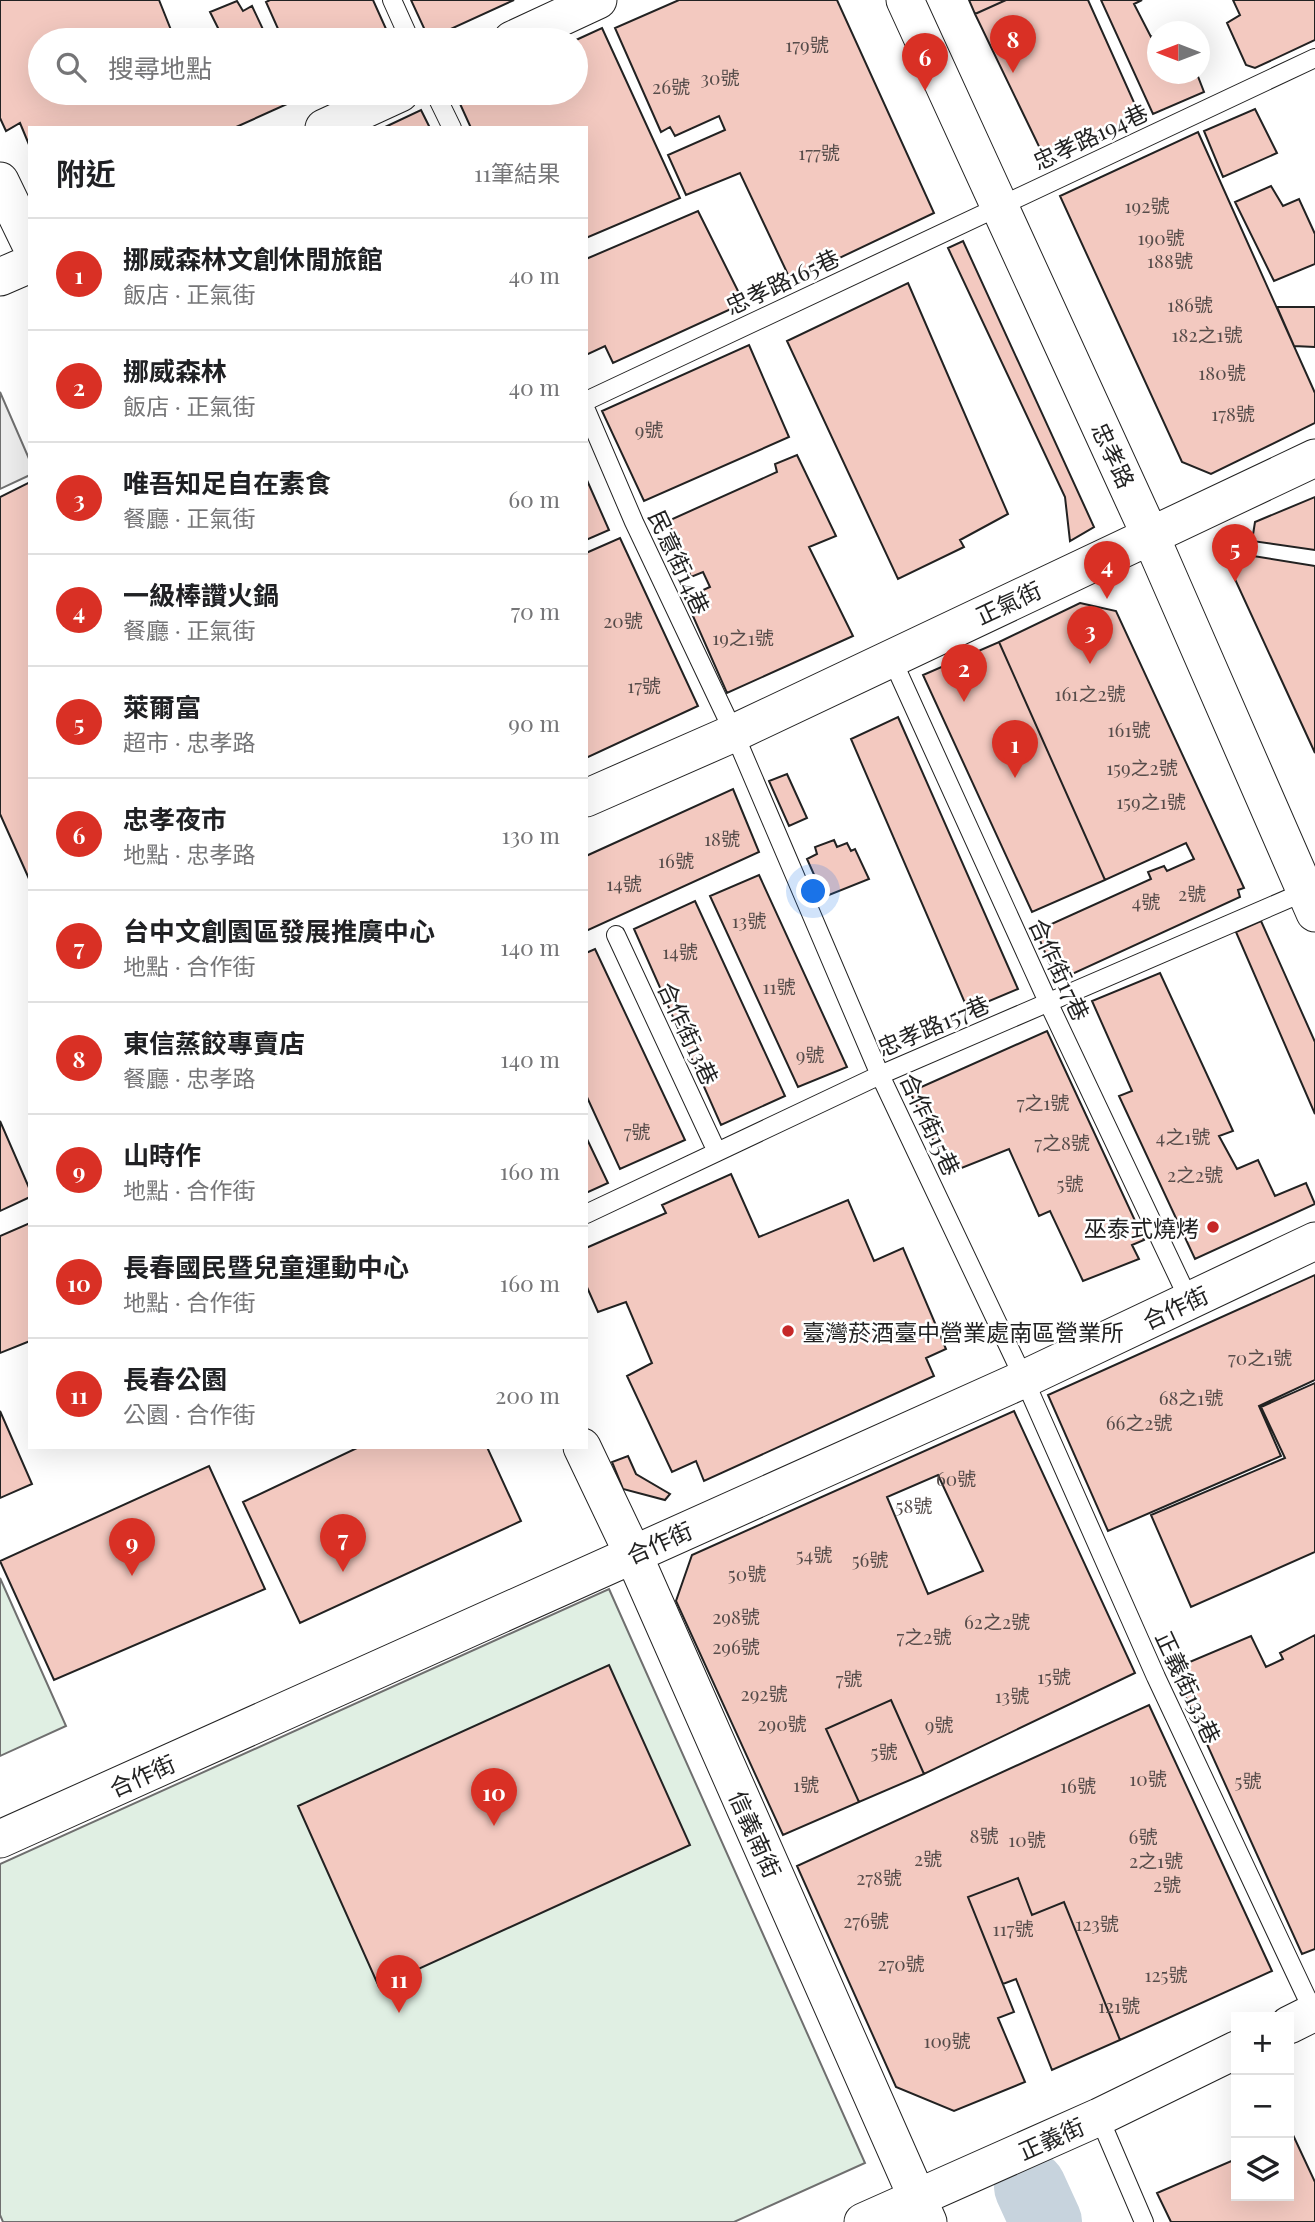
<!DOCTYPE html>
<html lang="zh-TW">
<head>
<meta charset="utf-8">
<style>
  :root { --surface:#fff; --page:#f6f6f6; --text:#202124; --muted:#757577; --line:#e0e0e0; --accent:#d93025 }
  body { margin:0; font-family:"Playfair Display","Noto Sans TC",serif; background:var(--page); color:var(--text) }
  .controls { position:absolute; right:21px; bottom:21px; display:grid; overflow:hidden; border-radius:0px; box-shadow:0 7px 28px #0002 }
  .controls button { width:63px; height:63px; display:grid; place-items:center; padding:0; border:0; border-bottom:2px solid var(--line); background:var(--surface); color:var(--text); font:35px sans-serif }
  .compass { position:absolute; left:1147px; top:21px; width:63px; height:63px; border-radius:50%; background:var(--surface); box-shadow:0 7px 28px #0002; rotate:270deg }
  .you { position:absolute; left:814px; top:892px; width:24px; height:24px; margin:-18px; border:5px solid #fff; border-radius:50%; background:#1a73e8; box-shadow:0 0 0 10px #1a73e833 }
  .badge { display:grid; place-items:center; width:46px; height:46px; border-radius:50%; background:var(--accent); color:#fff; font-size:23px; font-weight:700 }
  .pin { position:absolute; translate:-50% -58px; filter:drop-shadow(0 2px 4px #0008) }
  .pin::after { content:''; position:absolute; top:37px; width:24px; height:21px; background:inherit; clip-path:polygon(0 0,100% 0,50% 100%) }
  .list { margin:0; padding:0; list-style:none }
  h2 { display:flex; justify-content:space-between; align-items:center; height:91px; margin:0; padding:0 28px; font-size:30px }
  h2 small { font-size:23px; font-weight:400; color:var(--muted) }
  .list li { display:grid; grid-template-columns:46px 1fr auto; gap:21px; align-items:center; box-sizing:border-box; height:112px; padding:0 28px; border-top:2px solid var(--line) }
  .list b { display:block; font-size:26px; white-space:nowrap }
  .list p { margin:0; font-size:23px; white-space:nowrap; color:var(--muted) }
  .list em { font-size:23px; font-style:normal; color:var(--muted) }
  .icon { flex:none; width:38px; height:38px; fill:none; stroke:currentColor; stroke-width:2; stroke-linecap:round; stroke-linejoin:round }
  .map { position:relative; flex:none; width:1315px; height:2222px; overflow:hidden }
  .search { position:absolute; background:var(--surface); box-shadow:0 7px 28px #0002; left:28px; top:28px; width:560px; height:77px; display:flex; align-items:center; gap:18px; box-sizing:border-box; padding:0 24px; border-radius:38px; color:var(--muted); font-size:26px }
  .panel { position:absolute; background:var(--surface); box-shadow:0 7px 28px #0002; left:28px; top:126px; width:560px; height:1323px; border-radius:0px }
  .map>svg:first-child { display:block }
  .green { fill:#e0efe3; stroke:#6f6f6f; stroke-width:2 }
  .parking { fill:#ededed; stroke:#6f6f6f; stroke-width:2 }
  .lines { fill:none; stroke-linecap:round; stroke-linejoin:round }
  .river { stroke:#c7d3dd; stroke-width:72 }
  .building { fill:#f3c9c0; stroke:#222; stroke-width:2; fill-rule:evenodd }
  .service-casing { stroke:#222; stroke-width:20 }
  .minor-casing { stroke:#222; stroke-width:39 }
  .service { stroke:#fff; stroke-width:18 }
  .minor { stroke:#fff; stroke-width:37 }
  .poi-dot { fill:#c62828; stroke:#fff; stroke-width:2.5 }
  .labels { text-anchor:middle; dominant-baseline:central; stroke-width:5; stroke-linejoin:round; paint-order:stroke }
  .number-label { font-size:19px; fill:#564c4a }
  .street-label { font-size:23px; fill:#222; stroke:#fff }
  .poi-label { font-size:23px; fill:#222; stroke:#fff; text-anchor:end }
</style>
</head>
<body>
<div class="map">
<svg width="1315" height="2222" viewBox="0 0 1315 2222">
  <rect width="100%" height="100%" fill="#fff"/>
  <path class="green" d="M 0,1578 L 66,1726 L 0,1756 Z
    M 609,1589 L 865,2163 L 734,2222 L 3,2222 L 0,2215 L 0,1864 Z"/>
  <path class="parking" d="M 0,392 L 30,461 L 30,475 L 0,489 Z"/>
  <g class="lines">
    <path class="river" d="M 1030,2187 L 1046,2222"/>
  </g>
  <path class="building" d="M 0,0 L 159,0 L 175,40 L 40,40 L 40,93 L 293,93 L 296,100 L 234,128 L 30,128 L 30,147 L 20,123 L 6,131 L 0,118 Z
    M 270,0 L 373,0 L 391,40 L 311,40 L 306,31 L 283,40 L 266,2 Z
    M 411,0 L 514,0 L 429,39 Z
    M 679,0 L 837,0 L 934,213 L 791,281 L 740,173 L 686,195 L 668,155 L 725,130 L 719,116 L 675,136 L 670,127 L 661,132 L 615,28 Z
    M 969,0 L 1006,0 L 975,14 Z
    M 1006,0 L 1088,0 L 1141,118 L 1047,163 L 975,14 Z
    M 1101,0 L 1142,0 L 1134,4 L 1151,37 L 1158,34 L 1158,74 L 1197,74 L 1204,92 L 1153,114 Z
    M 1233,0 L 1315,0 L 1315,40 L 1255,68 L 1246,65 L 1227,23 L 1240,15 Z
    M 237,1 L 243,11 L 252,6 L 268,40 L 205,40 L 221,34 L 210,12 Z
    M 602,28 L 680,198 L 586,238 L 586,128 L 471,128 L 456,95 L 576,93 L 576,40 Z
    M 1255,109 L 1277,153 L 1223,177 L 1204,131 Z
    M 421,110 L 430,128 L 383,128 Z
    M 1198,132 L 1315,393 L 1315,423 L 1211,474 L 1182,462 L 1060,196 Z
    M 1271,186 L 1283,206 L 1299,199 L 1315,234 L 1315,264 L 1274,281 L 1235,202 Z
    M 698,211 L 744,303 L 613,363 L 605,346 L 586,355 L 586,259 Z
    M 963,241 L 1094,527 L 1070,541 L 1065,497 L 948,248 Z
    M 908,283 L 1008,514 L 960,540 L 964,547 L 898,579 L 787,341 Z
    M 1277,307 L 1315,307 L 1315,347 L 1294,346 Z
    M 749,345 L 789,437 L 644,501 L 602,411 Z
    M 797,455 L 836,536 L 809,547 L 853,636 L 727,693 L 685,598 L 710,587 L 703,572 L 691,577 L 668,521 L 777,472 L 775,464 Z
    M 586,478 L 609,530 L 586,540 Z
    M 30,482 L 30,881 L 0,814 L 0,497 Z
    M 1315,497 L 1315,550 L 1252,541 L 1255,522 Z
    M 620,538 L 698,706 L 586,758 L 586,553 Z
    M 1222,551 L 1315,566 L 1315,753 Z
    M 1080,603 L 1116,611 L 1244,888 L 1238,890 L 1240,897 L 1057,981 L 1036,931 L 1151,879 L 1148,872 L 1164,866 L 1167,871 L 1194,859 L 1186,843 L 1105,880 L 999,642 Z
    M 999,642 L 1105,880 L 1032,912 L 923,675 Z
    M 898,717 L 1018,989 L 968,1010 L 851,739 Z
    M 787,774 L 807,818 L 789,826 L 769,781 Z
    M 733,789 L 759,852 L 586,931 L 586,856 Z
    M 834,840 L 837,847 L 847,843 L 851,851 L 855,849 L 869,879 L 824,897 L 807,859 L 817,854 L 815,847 Z
    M 759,875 L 847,1067 L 798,1087 L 710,896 Z
    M 695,901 L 785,1096 L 721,1125 L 634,929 Z
    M 1261,921 L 1315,1042 L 1315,1114 L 1236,932 Z
    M 595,949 L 685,1140 L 620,1169 L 586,1095 L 586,953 Z
    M 1160,973 L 1233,1131 L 1219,1136 L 1237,1169 L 1258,1160 L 1275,1196 L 1306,1183 L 1315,1204 L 1195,1259 L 1119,1096 L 1132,1091 L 1092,1001 Z
    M 1047,1031 L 1144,1240 L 1132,1245 L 1139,1259 L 1083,1281 L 1050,1211 L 1039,1216 L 1009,1149 L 949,1173 L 910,1092 Z
    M 0,1121 L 30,1190 L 30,1197 L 0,1211 Z
    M 586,1137 L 608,1183 L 586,1193 Z
    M 731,1174 L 759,1237 L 848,1200 L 874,1261 L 903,1248 L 946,1349 L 926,1358 L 934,1376 L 704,1481 L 696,1461 L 672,1472 L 627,1376 L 652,1363 L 626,1302 L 598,1312 L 586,1285 L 586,1248 L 666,1213 L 662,1205 Z
    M 30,1223 L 30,1341 L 0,1353 L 0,1236 Z
    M 1315,1275 L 1315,1380 L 1259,1406 L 1281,1456 L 1108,1531 L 1048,1395 Z
    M 1315,1383 L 1315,1552 L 1191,1607 L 1151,1515 L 1285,1458 L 1261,1407 Z
    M 0,1411 L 32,1484 L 0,1498 Z
    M 1014,1411 L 1135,1673 L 924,1774 L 891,1700 L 826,1729 L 859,1802 L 783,1835 L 676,1601 L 692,1555 ZM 938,1475 L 983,1571 L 928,1594 L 887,1497 Z
    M 359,1447 L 487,1447 L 521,1521 L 300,1623 L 243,1502 Z
    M 628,1456 L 636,1474 L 670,1494 L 665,1500 L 623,1489 L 612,1462 Z
    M 209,1466 L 265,1589 L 54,1680 L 0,1561 Z
    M 1315,1635 L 1315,1949 L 1302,1954 L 1173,1669 L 1251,1636 L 1266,1667 L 1283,1659 L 1280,1653 Z
    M 609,1665 L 690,1845 L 379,1987 L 298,1806 Z
    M 891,1700 L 924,1774 L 859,1802 L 826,1729 Z
    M 1149,1705 L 1272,1971 L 1120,2040 L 1064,1902 L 1032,1915 L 1018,1878 L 968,1897 L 1014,2012 L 998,2018 L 1025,2082 L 954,2111 L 896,2087 L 797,1866 Z
    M 1018,1878 L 1032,1915 L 1064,1902 L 1120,2040 L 1052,2070 L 1016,1979 L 1003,1984 L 968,1897 Z
    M 1293,2135 L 1315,2182 L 1315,2222 L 1171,2222 L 1157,2193 L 1236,2159 L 1236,2196 L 1289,2196 L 1289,2136 Z"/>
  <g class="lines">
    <defs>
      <path id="service" d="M 392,0 L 410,40
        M 435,93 L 452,128
        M 586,401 L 1315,58
        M 586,410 L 634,522 L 734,733 L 880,1075 L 1024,1379 L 1156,1677 L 1314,2013
        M 891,657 L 1048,1002 L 1189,1300
        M 616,935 L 717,1152
        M 586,1214 L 880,1075 L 1311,889
        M 1099,2117 L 1144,2222"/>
      <path id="minor" d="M 905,0 L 1150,535 L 1315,913
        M 512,40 L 598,0
        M 324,128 L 400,93
        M 0,181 L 30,243
        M 0,277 L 30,264
        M 586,798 L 734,733 L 1315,458
        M 582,1447 L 633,1554 L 928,2222
        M 0,1839 L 1024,1379 L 1315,1241
        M 1289,2025 L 1315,2012
        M 863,2222 L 1099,2117 L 1236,2050"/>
    </defs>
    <use href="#service" class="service-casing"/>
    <use href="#minor" class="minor-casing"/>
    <use href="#service" class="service"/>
    <use href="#minor" class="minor"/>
  </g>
  <g class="poi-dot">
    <circle cx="1213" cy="1227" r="7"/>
    <circle cx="788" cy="1331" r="7"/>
  </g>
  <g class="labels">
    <g class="number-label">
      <text x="807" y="44">179號</text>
      <text x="720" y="77">30號</text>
      <text x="671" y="86">26號</text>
      <text x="819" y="152">177號</text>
      <text x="1147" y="205">192號</text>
      <text x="1161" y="237">190號</text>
      <text x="1170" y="260">188號</text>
      <text x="1190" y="304">186號</text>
      <text x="1207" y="334">182之1號</text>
      <text x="1222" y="372">180號</text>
      <text x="1233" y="413">178號</text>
      <text x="649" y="429">9號</text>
      <text x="623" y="620">20號</text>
      <text x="743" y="637">19之1號</text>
      <text x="644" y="685">17號</text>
      <text x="1090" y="693">161之2號</text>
      <text x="1129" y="729">161號</text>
      <text x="1142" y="767">159之2號</text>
      <text x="1151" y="801">159之1號</text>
      <text x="722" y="838">18號</text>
      <text x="676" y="860">16號</text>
      <text x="624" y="883">14號</text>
      <text x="1192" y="893">2號</text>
      <text x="1146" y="901">4號</text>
      <text x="749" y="920">13號</text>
      <text x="680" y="951">14號</text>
      <text x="779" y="986">11號</text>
      <text x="810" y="1054">9號</text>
      <text x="1043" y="1102">7之1號</text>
      <text x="637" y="1131">7號</text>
      <text x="1183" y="1136">4之1號</text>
      <text x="1062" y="1142">7之8號</text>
      <text x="1195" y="1174">2之2號</text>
      <text x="1070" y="1183">5號</text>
      <text x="1260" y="1357">70之1號</text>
      <text x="1191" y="1397">68之1號</text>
      <text x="1139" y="1422">66之2號</text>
      <text x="956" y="1478">60號</text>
      <text x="914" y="1505">58號</text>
      <text x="814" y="1554">54號</text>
      <text x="870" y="1559">56號</text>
      <text x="747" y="1573">50號</text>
      <text x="736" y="1616">298號</text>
      <text x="997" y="1621">62之2號</text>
      <text x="924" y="1636">7之2號</text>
      <text x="736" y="1646">296號</text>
      <text x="1054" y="1676">15號</text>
      <text x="849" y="1678">7號</text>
      <text x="764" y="1693">292號</text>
      <text x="1012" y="1695">13號</text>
      <text x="782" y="1723">290號</text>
      <text x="939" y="1724">9號</text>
      <text x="884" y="1751">5號</text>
      <text x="1148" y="1778">10號</text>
      <text x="1248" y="1780">5號</text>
      <text x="806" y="1784">1號</text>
      <text x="1078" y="1785">16號</text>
      <text x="984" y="1835">8號</text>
      <text x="1143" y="1836">6號</text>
      <text x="1027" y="1839">10號</text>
      <text x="928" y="1858">2號</text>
      <text x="1156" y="1860">2之1號</text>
      <text x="879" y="1877">278號</text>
      <text x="1167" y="1884">2號</text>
      <text x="866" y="1920">276號</text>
      <text x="1097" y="1923">123號</text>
      <text x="1013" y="1928">117號</text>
      <text x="901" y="1963">270號</text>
      <text x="1166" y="1974">125號</text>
      <text x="1119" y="2005">121號</text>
      <text x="947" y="2040">109號</text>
    </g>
    <g class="street-label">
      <text transform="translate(1090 136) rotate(-25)">忠孝路194巷</text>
      <text transform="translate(782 281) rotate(-25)">忠孝路165巷</text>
      <text transform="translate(1114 455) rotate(65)">忠孝路</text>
      <text transform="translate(680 562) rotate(65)">民意街14巷</text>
      <text transform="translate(1008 602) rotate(-25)">正氣街</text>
      <text transform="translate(1060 969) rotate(65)">合作街17巷</text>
      <text transform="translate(933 1025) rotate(-23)">忠孝路157巷</text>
      <text transform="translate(689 1033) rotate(65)">合作街13巷</text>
      <text transform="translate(931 1124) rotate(65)">合作街15巷</text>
      <text transform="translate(1175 1307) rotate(-25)">合作街</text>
      <text transform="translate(659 1542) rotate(-24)">合作街</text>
      <text transform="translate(1189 1687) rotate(65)">正義街133巷</text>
      <text transform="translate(142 1775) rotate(-24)">合作街</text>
      <text transform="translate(756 1834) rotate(66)">信義南街</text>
      <text transform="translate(1051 2138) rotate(-24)">正義街</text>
    </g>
    <g class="poi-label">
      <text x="1199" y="1227">巫泰式燒烤</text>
      <text x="802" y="1331" text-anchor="start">臺灣菸酒臺中營業處南區營業所</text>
    </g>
  </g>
</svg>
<div class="controls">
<button>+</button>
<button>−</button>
<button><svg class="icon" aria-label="layers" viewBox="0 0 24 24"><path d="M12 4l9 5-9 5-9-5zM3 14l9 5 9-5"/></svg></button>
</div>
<svg class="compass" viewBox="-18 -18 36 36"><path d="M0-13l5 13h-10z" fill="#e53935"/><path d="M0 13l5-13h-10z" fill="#757577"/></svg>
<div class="you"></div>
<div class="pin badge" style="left:1015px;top:778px">1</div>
<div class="pin badge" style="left:964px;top:702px">2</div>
<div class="pin badge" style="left:1090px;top:664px">3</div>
<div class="pin badge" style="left:1107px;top:599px">4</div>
<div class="pin badge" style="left:1235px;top:582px">5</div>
<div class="pin badge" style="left:925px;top:91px">6</div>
<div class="pin badge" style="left:343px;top:1572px">7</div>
<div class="pin badge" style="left:1013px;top:73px">8</div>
<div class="pin badge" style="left:132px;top:1576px">9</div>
<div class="pin badge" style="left:494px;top:1826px">10</div>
<div class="pin badge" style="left:399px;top:2013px">11</div>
<div class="search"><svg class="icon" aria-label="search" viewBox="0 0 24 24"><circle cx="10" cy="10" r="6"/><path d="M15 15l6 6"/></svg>搜尋地點</div>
<section class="panel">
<h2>附近<small>11筆結果</small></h2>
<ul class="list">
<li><span class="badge">1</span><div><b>挪威森林文創休閒旅館</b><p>飯店 · 正氣街</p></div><em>40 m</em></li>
<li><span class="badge">2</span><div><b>挪威森林</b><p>飯店 · 正氣街</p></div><em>40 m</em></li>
<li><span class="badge">3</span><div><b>唯吾知足自在素食</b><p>餐廳 · 正氣街</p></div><em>60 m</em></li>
<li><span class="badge">4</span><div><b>一級棒讚火鍋</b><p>餐廳 · 正氣街</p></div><em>70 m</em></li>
<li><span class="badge">5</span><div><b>萊爾富</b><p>超市 · 忠孝路</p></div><em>90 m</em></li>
<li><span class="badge">6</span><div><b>忠孝夜市</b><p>地點 · 忠孝路</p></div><em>130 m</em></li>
<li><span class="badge">7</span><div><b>台中文創園區發展推廣中心</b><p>地點 · 合作街</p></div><em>140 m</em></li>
<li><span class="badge">8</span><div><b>東信蒸餃專賣店</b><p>餐廳 · 忠孝路</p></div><em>140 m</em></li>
<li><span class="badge">9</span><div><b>山時作</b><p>地點 · 合作街</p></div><em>160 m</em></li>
<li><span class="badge">10</span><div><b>長春國民暨兒童運動中心</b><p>地點 · 合作街</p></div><em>160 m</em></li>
<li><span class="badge">11</span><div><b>長春公園</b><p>公園 · 合作街</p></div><em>200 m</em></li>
</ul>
</section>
</div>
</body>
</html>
